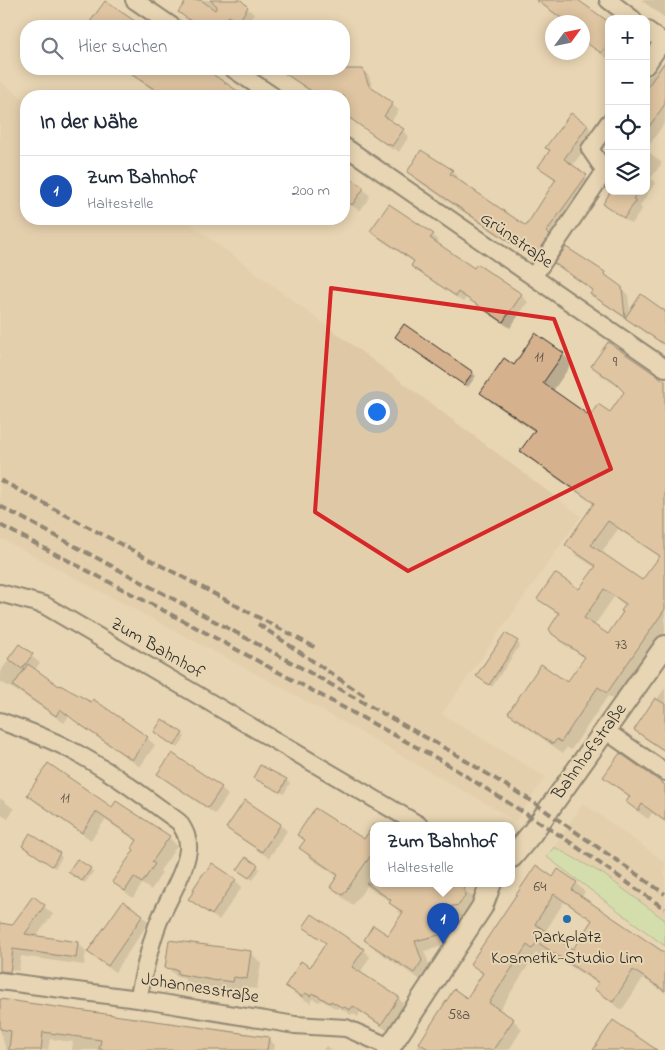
<!DOCTYPE html>
<html lang="de">
<head>
<meta charset="utf-8">
<style>
  :root { --surface:#fff; --page:#f2f2f3; --text:#1f2937; --muted:#747a83; --line:#e0e1e3; --accent:#db2777 }
  body { margin:0; font-family:"Indie Flower",sans-serif; background:var(--page); color:var(--text) }
  .controls { position:absolute; right:15px; top:15px; display:grid; overflow:hidden; border-radius:10px; box-shadow:0 2px 12px #0003 }
  .controls button { width:45px; height:45px; display:grid; place-items:center; padding:0; border:0; border-bottom:1px solid var(--line); background:var(--surface); color:var(--text); font:25px sans-serif }
  .compass { position:absolute; left:545px; top:15px; width:45px; height:45px; border-radius:50%; background:var(--surface); box-shadow:0 2px 12px #0003; rotate:57deg }
  .you { position:absolute; left:376px; top:411px; width:18px; height:18px; margin:-12px; border:4px solid #fff; border-radius:50%; background:#1a73e8; box-shadow:0 0 0 8px #1a73e833 }
  .badge { display:grid; place-items:center; width:32px; height:32px; border-radius:50%; background:var(--accent); color:#fff; font-size:16px; font-weight:700 }
  .pin { position:absolute; translate:-50% -41px; filter:drop-shadow(0 1px 2px #0008) }
  .pin::after { content:''; position:absolute; top:26px; width:18px; height:15px; background:inherit; clip-path:polygon(0 0,100% 0,50% 100%) }
  .popup { position:absolute; left:370px; top:822px; width:145px; height:65px; box-sizing:border-box; display:grid; place-content:center; border-radius:10px; background:var(--surface); filter:drop-shadow(0 1px 4px #0005); font-size:16px; white-space:nowrap; color:var(--muted) }
  .popup b { font-size:19px; color:var(--text) }
  .popup::after { content:''; position:absolute; left:50%; top:100%; margin-left:-10px; border:10px solid transparent; border-top-color:var(--surface) }
  .list { margin:0; padding:0; list-style:none }
  h2 { display:flex; justify-content:space-between; align-items:center; height:65px; margin:0; padding:0 20px; font-size:21px }
  h2 small { font-size:16px; font-weight:400; color:var(--muted) }
  .list li { display:grid; grid-template-columns:32px 1fr auto; gap:15px; align-items:center; box-sizing:border-box; height:70px; padding:0 20px; border-top:1px solid var(--line) }
  .list b { display:block; font-size:19px; white-space:nowrap }
  .list p { margin:0; font-size:16px; white-space:nowrap; color:var(--muted) }
  .list em { font-size:16px; font-style:normal; color:var(--muted) }
  .icon { flex:none; width:28px; height:28px; fill:none; stroke:currentColor; stroke-width:2; stroke-linecap:round; stroke-linejoin:round }
  .map { position:relative; flex:none; width:665px; height:1050px; overflow:hidden }
  .search { position:absolute; background:var(--surface); box-shadow:0 2px 12px #0003; left:20px; top:20px; width:330px; height:55px; display:flex; align-items:center; gap:12px; box-sizing:border-box; padding:0 18px; border-radius:20px; color:var(--muted); font-size:19px }
  .panel { position:absolute; background:var(--surface); box-shadow:0 2px 12px #0003; left:20px; top:90px; width:330px; height:135px; border-radius:20px }
  .map>svg:first-child { display:block }
  .built { fill:#dfc8a6 }
  .green { fill:#bce9a7; stroke:#748a69 }
  .shadow { fill:#0003; fill-rule:evenodd }
  .building { fill:#d6b18d; stroke:#2b2b2b; fill-rule:evenodd }
  .lines { fill:none; stroke-linecap:round; stroke-linejoin:round }
  .minor-casing { stroke:#2b2b2b; stroke-width:20 }
  .tertiary-casing { stroke:#2b2b2b; stroke-width:24 }
  .minor { stroke:#e8d6b3; stroke-width:16 }
  .tertiary { stroke:#e8d6b3; stroke-width:20 }
  .rail { stroke:#2b2b2b; stroke-width:4; stroke-dasharray:8 4; stroke-linecap:butt }
  .marked { fill:none; stroke:#d62828; stroke-width:4; stroke-linejoin:round }
  .poi-dot { fill:#1f6fb2; stroke:#e8d6b3; stroke-width:2 }
  .labels { text-anchor:middle; dominant-baseline:central; stroke-width:4; stroke-linejoin:round; paint-order:stroke }
  .number-label { font-size:15px; fill:#564c44 }
  .street-label { font-size:18px; fill:#2b2b2b; stroke:#e8d6b3 }
  .poi-label { font-size:18px; fill:#2b2b2b; stroke:#e8d6b3 }
</style>
</head>
<body>
<div class="map">
<svg width="665" height="1050" viewBox="0 0 665 1050">
  <rect width="100%" height="100%" fill="#e8d6b3"/>
  <filter id="ink" filterUnits="userSpaceOnUse"><feTurbulence type="fractalNoise" baseFrequency=".02" numOctaves="2"/><feDisplacementMap in="SourceGraphic" scale="10" xChannelSelector="R" yChannelSelector="G"/><feConvolveMatrix kernelMatrix="1 2 1 2 8 2 1 2 1" color-interpolation-filters="sRGB"/></filter>
  <g filter="url(#ink)">
    <path class="built" d="M 0,81 L 26,101 L 26,219 L 184,219 L 581,516 L 442,714 L 545,777 L 516,821 L 288,691 L 0,538 Z
      M 583,803 L 665,862 L 665,920 L 603,874 L 554,847 Z"/>
    <path class="green" d="M 554,847 L 603,874 L 665,920 L 665,946 L 547,857 Z"/>
    <path class="shadow" d="M 189,0 L 209,0 L 219,6 L 223,0 L 237,0 L 254,14 L 246,26 L 197,26 L 180,12 Z
      M 535,0 L 576,0 L 609,24 L 609,60 L 587,42 L 589,39 L 582,34 L 582,22 L 566,22 Z
      M 641,0 L 665,0 L 665,18 Z
      M 106,2 L 140,26 L 89,26 Z
      M 662,63 L 665,64 L 665,122 L 646,150 L 646,77 L 651,76 Z
      M 122,69 L 203,69 L 242,96 L 162,96 Z
      M 254,69 L 267,69 L 263,75 Z
      M 288,69 L 313,69 L 323,75 L 327,69 L 341,69 L 357,79 L 363,70 L 369,76 L 374,91 L 399,110 L 391,122 L 409,136 L 399,152 L 394,148 L 393,150 L 344,114 L 344,96 L 316,96 L 294,80 L 288,74 L 290,70 Z
      M 571,115 L 588,126 L 596,134 L 572,166 L 594,184 L 540,264 L 416,180 L 408,172 L 452,171 L 460,179 L 459,181 L 526,228 L 556,181 L 540,167 L 550,152 L 547,148 Z
      M 646,150 L 662,163 L 651,178 L 655,183 L 640,206 L 642,209 L 632,224 L 612,211 L 604,203 L 613,191 L 646,191 Z
      M 344,175 L 359,185 L 370,196 L 360,211 L 344,200 Z
      M 372,231 L 433,235 L 439,242 L 437,244 L 475,269 L 521,295 L 528,302 L 510,328 L 466,298 L 463,302 L 419,272 L 413,265 L 415,263 L 378,238 Z
      M 556,263 L 604,273 L 628,295 L 630,312 L 665,312 L 665,346 L 598,300 L 591,294 L 593,291 L 563,270 Z
      M 404,326 L 473,373 L 476,376 L 468,387 L 400,340 Z
      M 563,354 L 572,363 L 553,391 L 590,418 L 610,414 L 626,392 L 602,376 L 592,366 L 665,383 L 665,633 L 617,702 L 608,696 L 571,750 L 567,747 L 563,753 L 519,722 L 509,713 L 567,684 L 585,658 L 563,644 L 553,634 L 559,615 L 539,599 L 579,590 L 596,568 L 576,555 L 567,545 L 595,505 L 531,460 L 522,451 L 535,432 L 491,402 L 482,393 L 514,366 ZM 618,529 L 660,557 L 643,582 L 601,554 ZM 614,597 L 626,606 L 624,612 L 609,636 L 594,626 Z
      M 505,634 L 520,645 L 492,687 L 481,679 Z
      M 19,646 L 40,663 L 34,671 L 60,688 L 147,738 L 155,745 L 140,767 L 84,728 L 69,716 L 64,723 L 25,696 L 1,682 L 0,684 L 0,672 Z
      M 665,688 L 665,752 L 644,738 L 635,730 Z
      M 158,734 L 182,734 L 185,737 L 178,748 Z
      M 261,766 L 290,783 L 284,794 L 258,780 Z
      M 159,774 L 221,788 L 228,795 L 215,814 L 166,781 Z
      M 605,777 L 665,786 L 665,822 L 652,813 L 648,819 L 637,811 L 627,802 L 631,798 L 614,786 Z
      M 28,795 L 113,808 L 169,837 L 177,846 L 160,871 L 162,873 L 151,890 L 142,884 L 133,898 L 122,890 L 114,882 L 135,850 L 138,842 L 105,820 L 91,840 L 37,803 Z
      M 0,798 L 14,809 L 8,819 L 0,814 Z
      M 246,802 L 281,825 L 287,831 L 269,858 L 235,835 L 228,828 Z
      M 370,832 L 374,834 L 374,883 L 457,883 L 473,897 L 475,907 L 469,915 L 458,917 L 461,928 L 449,945 L 424,951 L 432,972 L 425,983 L 376,950 L 366,939 L 388,937 L 402,915 L 390,903 L 391,902 L 367,886 L 353,905 L 342,897 L 332,887 L 338,877 L 311,859 L 301,848 L 306,841 L 299,835 L 364,841 Z
      M 31,835 L 62,857 L 55,868 L 26,849 Z
      M 257,866 L 260,869 L 253,880 L 242,873 Z
      M 90,869 L 93,872 L 85,883 L 73,875 Z
      M 553,878 L 576,883 L 585,892 L 581,898 L 665,954 L 665,993 L 643,978 L 622,1010 L 605,998 L 596,989 L 599,985 L 546,950 L 542,957 L 536,953 L 499,1011 L 513,1020 L 522,1029 L 509,1050 L 416,1050 L 455,991 L 468,999 L 483,975 L 472,964 ZM 564,902 L 592,921 L 573,950 L 545,932 Z
      M 235,880 L 242,887 L 219,920 L 196,905 L 190,899 Z
      M 33,898 L 53,914 L 36,937 L 78,943 L 86,951 L 84,965 L 21,956 L 19,971 L 0,968 L 0,924 L 13,926 Z
      M 142,916 L 149,922 L 115,972 L 96,959 L 89,952 Z
      M 305,927 L 363,950 L 370,957 L 360,973 L 398,998 L 405,1005 L 388,1031 L 360,1012 L 358,1017 L 352,1013 L 351,1015 L 339,1007 L 337,1009 L 321,1000 L 319,1002 L 313,999 L 310,1003 L 294,993 L 287,986 L 311,969 L 327,944 Z
      M 250,952 L 261,963 L 257,989 L 244,987 L 243,992 L 189,984 L 183,978 L 177,977 L 167,967 Z
      M 0,1000 L 268,1038 L 275,1045 L 274,1050 L 72,1050 L 73,1042 L 50,1039 L 48,1050 L 6,1050 L 0,1030 Z
      M 326,1046 L 332,1050 L 323,1050 Z"/>
    <path class="building" d="M 187,0 L 201,0 L 215,10 L 217,6 L 210,0 L 241,0 L 248,7 L 238,23 L 229,16 L 222,26 L 198,26 L 178,12 Z
      M 536,0 L 578,0 L 609,22 L 609,43 L 601,53 L 585,42 L 588,38 L 582,34 L 582,22 L 567,22 Z
      M 105,1 L 123,13 L 142,26 L 87,26 Z
      M 665,62 L 665,104 L 646,131 L 646,89 Z
      M 123,69 L 205,69 L 245,96 L 165,96 Z
      M 278,69 L 363,69 L 369,86 L 393,103 L 384,116 L 404,129 L 392,146 L 387,143 L 386,144 L 344,114 L 344,96 L 319,96 Z
      M 571,113 L 588,125 L 564,159 L 587,175 L 546,232 L 550,235 L 538,252 L 536,251 L 532,257 L 407,172 L 421,150 L 453,170 L 450,174 L 526,226 L 556,179 L 538,167 L 550,150 L 545,148 Z
      M 344,173 L 364,188 L 352,205 L 348,202 L 344,209 Z
      M 611,191 L 638,191 L 633,199 L 636,201 L 624,218 L 603,204 Z
      M 389,204 L 434,234 L 430,238 L 474,268 L 477,264 L 522,294 L 503,322 L 458,292 L 456,296 L 418,271 L 411,266 L 414,261 L 370,231 Z
      M 566,247 L 605,272 L 604,274 L 622,287 L 625,317 L 590,294 L 593,290 L 554,263 Z
      M 641,294 L 665,311 L 665,345 L 625,318 Z
      M 404,324 L 473,372 L 464,385 L 395,337 Z
      M 535,333 L 564,353 L 543,383 L 590,416 L 598,404 L 610,412 L 624,392 L 615,383 L 591,366 L 608,342 L 665,381 L 665,609 L 607,693 L 598,687 L 561,742 L 557,739 L 553,744 L 508,713 L 541,664 L 567,682 L 585,657 L 552,634 L 549,629 L 559,613 L 537,599 L 555,573 L 579,589 L 596,566 L 565,545 L 594,503 L 520,451 L 535,430 L 480,393 L 504,358 L 514,365 ZM 608,521 L 660,556 L 642,580 L 591,545 ZM 604,589 L 626,604 L 621,611 L 623,612 L 608,634 L 584,618 Z
      M 505,633 L 518,641 L 489,685 L 476,676 Z
      M 19,644 L 33,654 L 22,669 L 8,659 Z
      M 28,664 L 59,686 L 60,685 L 91,702 L 93,699 L 148,737 L 132,760 L 75,721 L 60,709 L 56,716 L 13,686 Z
      M 655,698 L 665,704 L 665,751 L 634,730 Z
      M 162,719 L 183,733 L 174,746 L 154,732 Z
      M 172,753 L 222,787 L 208,808 L 157,774 Z
      M 620,753 L 665,785 L 665,821 L 642,804 L 638,811 L 626,802 L 630,796 L 603,777 Z
      M 48,763 L 112,807 L 116,801 L 170,836 L 152,862 L 155,864 L 142,883 L 134,877 L 125,891 L 112,882 L 134,850 L 132,848 L 137,840 L 96,812 L 82,833 L 27,795 Z
      M 260,765 L 287,779 L 280,792 L 253,778 Z
      M 245,800 L 281,824 L 262,852 L 226,828 Z
      M 315,808 L 364,839 L 374,824 L 374,851 L 343,895 L 330,887 L 338,875 L 299,848 L 305,840 L 297,835 Z
      M 30,833 L 60,853 L 52,866 L 22,846 Z
      M 246,857 L 258,865 L 249,878 L 237,870 Z
      M 77,859 L 91,868 L 82,881 L 68,872 Z
      M 212,863 L 236,879 L 212,915 L 188,899 L 195,890 L 193,889 L 205,871 L 206,872 Z
      M 536,865 L 553,877 L 558,869 L 577,882 L 572,890 L 665,953 L 665,991 L 633,970 L 613,1002 L 594,989 L 599,983 L 537,942 L 532,949 L 527,945 L 489,1003 L 514,1019 L 493,1050 L 430,1050 L 419,1043 L 454,989 L 467,998 L 483,973 L 470,964 ZM 554,894 L 592,920 L 573,949 L 535,924 Z
      M 366,883 L 459,883 L 463,885 L 465,896 L 459,905 L 448,907 L 451,917 L 439,935 L 415,941 L 422,961 L 414,973 L 364,940 L 373,925 L 388,935 L 403,912 L 389,903 L 391,900 Z
      M 33,896 L 45,905 L 25,934 L 78,942 L 76,958 L 13,949 L 10,972 L 0,971 L 0,923 L 12,925 Z
      M 123,901 L 143,915 L 108,966 L 87,952 Z
      M 312,914 L 364,949 L 352,967 L 399,997 L 381,1025 L 353,1006 L 350,1010 L 344,1007 L 343,1008 L 331,1001 L 330,1003 L 313,993 L 311,996 L 305,993 L 303,997 L 285,986 L 301,961 L 310,967 L 326,943 L 303,927 Z
      M 169,940 L 251,951 L 247,979 L 234,977 L 233,982 L 218,980 L 218,981 L 178,974 L 178,970 L 165,968 Z
      M 0,999 L 269,1037 L 267,1050 L 109,1050 L 99,1049 L 101,1040 L 43,1032 L 41,1050 L 9,1050 L 11,1031 L 0,1029 Z
      M 613,1020 L 657,1050 L 593,1050 Z"/>
    <g class="lines">
      <defs>
        <path id="minor" d="M 134,0 L 172,26
          M 608,0 L 633,19
          M 646,29 L 665,43
          M 646,66 L 663,41
          M 233,69 L 273,96
          M 344,146 L 665,368
          M 533,277 L 605,171 L 590,149 L 609,122
          M 0,593 L 44,605 L 419,825
          M 0,721 C 23,729 46,737 67,748 C 107,768 143,796 179,822 C 185,831 189,839 188,850 C 185,873 168,899 159,921 C 149,946 144,973 138,999
          M 606,731 L 665,772
          M 0,981 L 138,999 L 295,1025 L 346,1028 L 390,1047"/>
        <path id="tertiary" d="M 512,857 L 532,833 L 665,646
          M 388,1050 L 482,907 L 491,883"/>
      </defs>
      <use href="#minor" class="minor-casing"/>
      <use href="#tertiary" class="tertiary-casing"/>
      <use href="#minor" class="minor"/>
      <use href="#tertiary" class="tertiary"/>
      <path class="rail" d="M 0,480 L 318,649
        M 0,506 L 289,661 L 450,751 L 530,800 L 665,894
        M 0,525 L 197,628 L 442,761 L 561,836 L 665,909
        M 258,624 L 366,697"/>
    </g>
  </g>
  <path d="M0 0H665V1050H0ZM 331,288 L 554,319 L 611,469 L 408,571 L 315,512 Z" fill="#e8d6b3" fill-opacity=".55" fill-rule="evenodd"/>
  <path class="marked" d="M 331,288 L 554,319 L 611,469 L 408,571 L 315,512 Z"/>
  <circle class="poi-dot" cx="567" cy="919" r="5"/>
  <g class="labels">
    <g class="number-label">
      <text x="539" y="357">11</text>
      <text x="615" y="362">9</text>
      <text x="621" y="645">73</text>
      <text x="65" y="798">11</text>
      <text x="540" y="887">64</text>
      <text x="459" y="1015">58a</text>
    </g>
    <g class="street-label">
      <text transform="translate(516 241) rotate(35)">Grünstraße</text>
      <text transform="translate(157 649) rotate(30)">Zum Bahnhof</text>
      <text transform="translate(590 752) rotate(-54)">Bahnhofstraße</text>
      <text transform="translate(200 989) rotate(9)">Johannesstraße</text>
    </g>
    <g class="poi-label">
      <text x="567" y="938">Parkplatz<tspan x="567" dy="21">Kosmetik-Studio Lim</tspan></text>
    </g>
  </g>
</svg>
<div class="controls">
<button>+</button>
<button>−</button>
<button><svg class="icon" aria-label="locate" viewBox="0 0 24 24"><circle cx="12" cy="12" r="6"/><path d="M12 2v4M12 18v4M2 12h4M18 12h4"/></svg></button>
<button><svg class="icon" aria-label="layers" viewBox="0 0 24 24"><path d="M12 4l9 5-9 5-9-5zM3 14l9 5 9-5"/></svg></button>
</div>
<svg class="compass" viewBox="-18 -18 36 36"><path d="M0-13l5 13h-10z" fill="#e53935"/><path d="M0 13l5-13h-10z" fill="#747a83"/></svg>
<div class="you"></div>
<div class="pin badge" style="left:443px;top:944px;background:#1a4fb4">1</div>
<div class="popup"><b>Zum Bahnhof</b>Haltestelle</div>
<div class="search"><svg class="icon" aria-label="search" viewBox="0 0 24 24"><circle cx="10" cy="10" r="6"/><path d="M15 15l6 6"/></svg>Hier suchen</div>
<section class="panel">
<h2>In der Nähe<small></small></h2>
<ul class="list">
<li><span class="badge" style="background:#1a4fb4">1</span><div><b>Zum Bahnhof</b><p>Haltestelle</p></div><em>200 m</em></li>
</ul>
</section>
</div>
</body>
</html>
